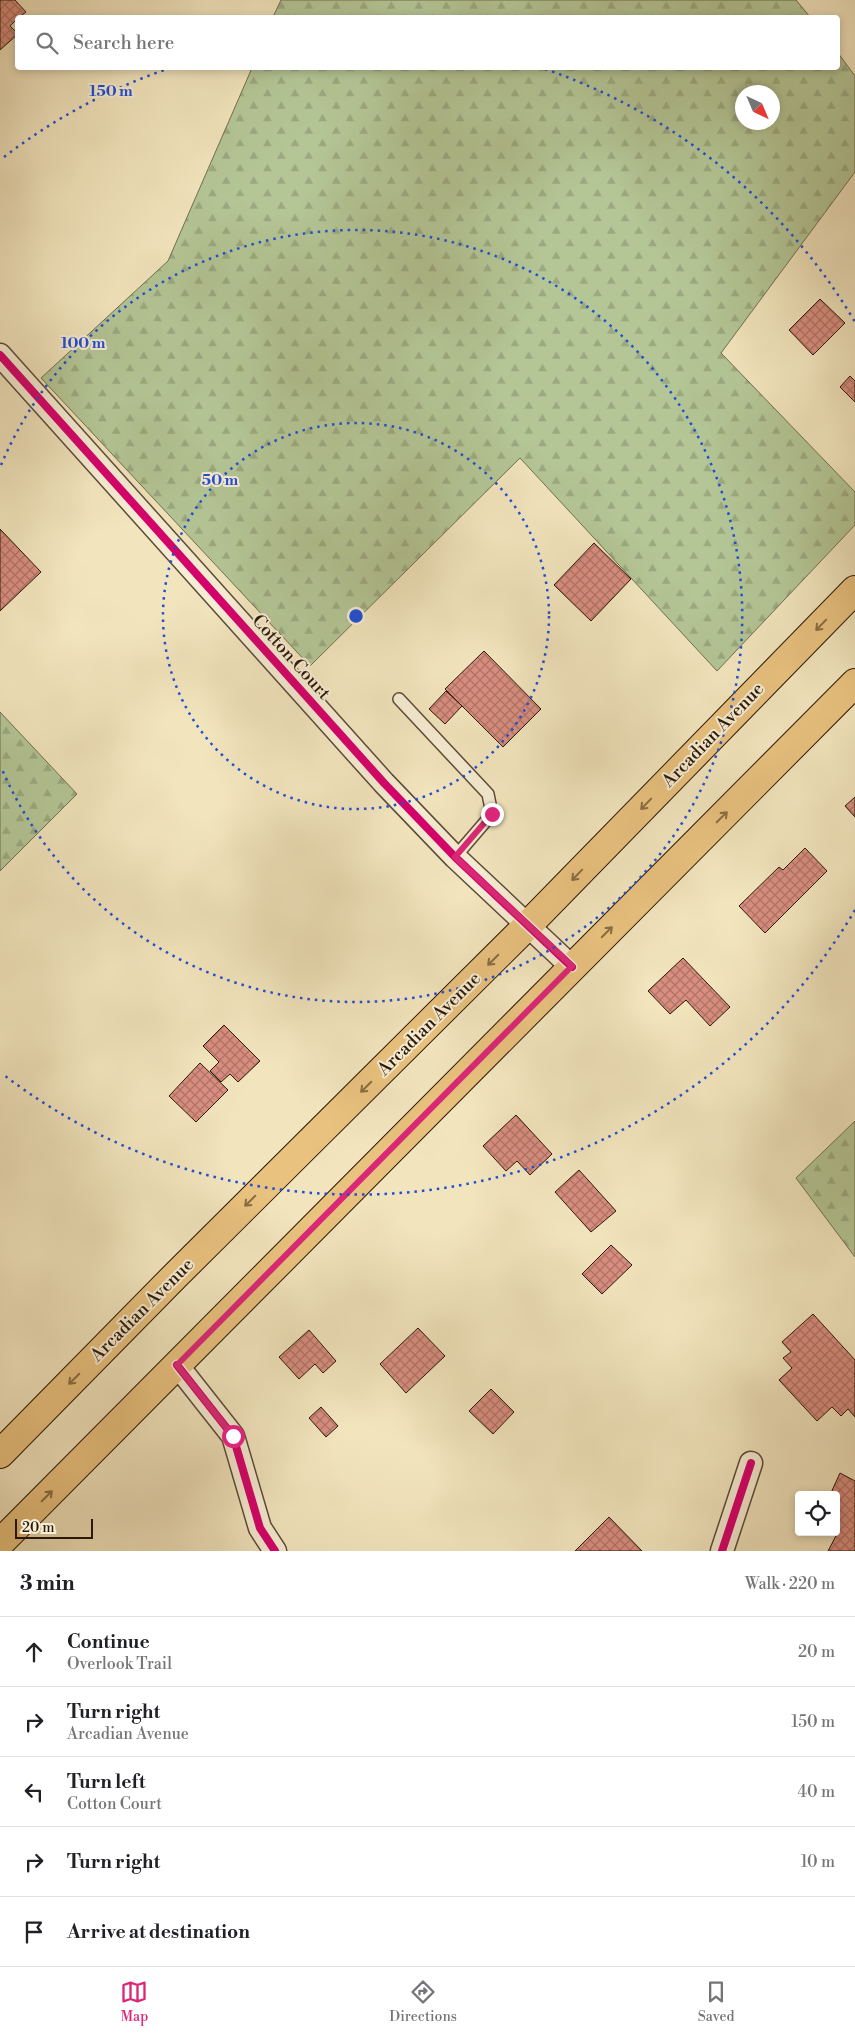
<!DOCTYPE html>
<html lang="en">
<head>
<meta charset="utf-8">
<style>
  :root { --surface:#fff; --page:#f6f6f6; --text:#202124; --muted:#757577; --line:#e0e0e0; --accent:#db2777 }
  body { margin:0; font-family:"Libre Bodoni",serif; background:var(--page); color:var(--text) }
  .controls { position:absolute; right:15px; bottom:15px; display:grid; overflow:hidden; border-radius:5px; box-shadow:0 2px 8px #0003 }
  .controls button { width:45px; height:45px; display:grid; place-items:center; padding:0; border:0; border-bottom:1px solid var(--line); background:var(--surface); color:var(--text); font:25px sans-serif }
  .compass { position:absolute; left:735px; top:85px; width:45px; height:45px; border-radius:50%; background:var(--surface); box-shadow:0 2px 8px #0003; rotate:136deg }
  .scale { position:absolute; left:15px; bottom:12px; width:78px; box-sizing:border-box; padding-left:5px; border:2px solid #2b1807; border-top:0; font-size:14px; line-height:18px; white-space:nowrap; color:#2b1807; -webkit-text-stroke:4px #f7eed5; paint-order:stroke }
  .stop { position:absolute; width:15px; height:15px; margin:-11px; border:4px solid #db2777; border-radius:50%; background:#fff }
  .stop.end { background:#db2777; border-color:#fff; box-shadow:0 1px 5px #0008 }
  .list { margin:0; padding:0; list-style:none }
  h2 { display:flex; justify-content:space-between; align-items:center; height:65px; margin:0; padding:0 20px; font-size:21px }
  h2 small { font-size:16px; font-weight:400; color:var(--muted) }
  .list li { display:grid; grid-template-columns:32px 1fr auto; gap:15px; align-items:center; box-sizing:border-box; height:70px; padding:0 20px; border-top:1px solid var(--line) }
  .list b { display:block; font-size:19px; white-space:nowrap }
  .list p { margin:0; font-size:16px; white-space:nowrap; color:var(--muted) }
  .list em { font-size:16px; font-style:normal; color:var(--muted) }
  .icon { flex:none; width:28px; height:28px; fill:none; stroke:currentColor; stroke-width:2; stroke-linecap:round; stroke-linejoin:round }
  .map { position:relative; flex:none; width:855px; height:1551px; overflow:hidden }
  .search { position:absolute; background:var(--surface); box-shadow:0 2px 8px #0003; left:15px; right:15px; top:15px; height:55px; display:flex; align-items:center; gap:12px; box-sizing:border-box; padding:0 18px; border-radius:5px; color:var(--muted); font-size:19px }
  .sheet { height:415px; background:var(--surface) }
  nav { display:flex; justify-content:space-around; align-items:center; box-sizing:border-box; height:70px; border-top:1px solid var(--line); background:var(--surface); font-size:14px; color:var(--muted) }
  nav a { display:grid; justify-items:center; gap:2px }
  nav .on { color:var(--accent) }
  .map>svg:first-child { display:block }
  .forest { fill:url(#forest-firs); stroke:#706f4e; fill-rule:evenodd }
  .building { fill:url(#building-cross-hatch); stroke:#2b1807 }
  .lines { fill:none; stroke-linecap:round; stroke-linejoin:round }
  .lane-casing { stroke:#5d4b35; stroke-width:14 }
  .street-casing { stroke:#5d4b35; stroke-width:25 }
  .primary-casing { stroke:#2b1807; stroke-width:30 }
  .lane { stroke:#f7eed5; stroke-width:11 }
  .street { stroke:#f7eed5; stroke-width:22 }
  .primary { stroke:#e9c27f; stroke-width:28 }
  .cycleway-casing { stroke:#f7eed5; stroke-width:11 }
  .cycleway { stroke:#d6006c; stroke-width:8 }
  .oneway { stroke:#8a6d43 }
  .route { stroke:#db2777; stroke-width:6 }
  .ring { fill:none; stroke:#1d4ed8; stroke-width:2.5; stroke-dasharray:2.5 5 }
  .labels { text-anchor:middle; dominant-baseline:central; stroke-width:4; stroke-linejoin:round; paint-order:stroke }
  .street-label { font-size:18px; fill:#2b1807; stroke:#f7eed5 }
  .centre { fill:#1d4ed8; stroke:#f7eed5; stroke-width:2.5 }
  .ring-label { font-size:15px; text-anchor:middle; font-weight:bold; fill:#1d4ed8; stroke:#f7eed5; stroke-width:4; stroke-linejoin:round; paint-order:stroke }
</style>
</head>
<body>
<div class="map">
<svg width="855" height="1551" viewBox="0 0 855 1551">
  <defs>
    <pattern id="forest-firs" width="22" height="20" patternUnits="userSpaceOnUse" patternTransform="scale(1.25)"><rect width="22" height="20" fill="#b4c696"/><path d="M5 1l3.5 6h-7zM16 11l3.5 6h-7z" fill="#9ba980"/></pattern>
    <pattern id="building-cross-hatch" width="8" height="8" patternUnits="userSpaceOnUse" patternTransform="scale(1.25)"><rect width="8" height="8" fill="#d98e80"/><path d="M0 0l8 8M0 8l8-8" fill="none" stroke="#b07367"/></pattern>
  </defs>
  <rect width="100%" height="100%" fill="#f2e5be"/>
  <filter id="stains"><feTurbulence type="fractalNoise" baseFrequency=".004" numOctaves="4"/><feColorMatrix values="0 0 0 0 .2 0 0 0 0 .09 0 0 0 0 .02 0 0 0 .5 -.17"/></filter>
  <radialGradient id="worn" r=".72"><stop offset=".6" stop-color="#630" stop-opacity="0"/><stop offset="1" stop-color="#630" stop-opacity=".3"/></radialGradient>
  <path class="forest" d="M 281,0 L 796,0 L 810,17 L 273,17 Z
    M 838,53 L 855,76 L 855,172 L 721,353 L 855,492 L 855,525 L 717,671 L 520,458 L 310,666 L 41,378 L 168,261 L 252,68 L 838,68 ZM 772,92 L 772,122 L 742,122 L 742,92 Z
    M 0,712 L 77,794 L 0,871 Z
    M 855,1121 L 855,1257 L 796,1178 Z"/>
  <path class="building" d="M 0,0 L 15,0 L 26,12 L 18,18 L 10,26 L 18,34 L 0,50 Z
    M 820,299 L 845,323 L 813,355 L 789,330 Z
    M 850,376 L 855,381 L 855,402 L 840,387 Z
    M 0,529 L 41,572 L 0,611 Z
    M 594,543 L 631,579 L 591,621 L 554,585 Z
    M 484,651 L 541,709 L 503,747 L 445,689 Z
    M 446,691 L 462,706 L 445,724 L 429,709 Z
    M 855,797 L 855,817 L 845,806 Z
    M 805,848 L 827,871 L 765,933 L 739,906 L 779,867 L 783,870 Z
    M 683,958 L 730,1007 L 710,1026 L 686,1000 L 670,1014 L 648,991 Z
    M 224,1025 L 260,1061 L 238,1082 L 230,1074 L 221,1082 L 210,1071 L 219,1062 L 203,1046 Z
    M 200,1063 L 228,1090 L 196,1122 L 169,1096 Z
    M 516,1115 L 552,1154 L 530,1175 L 517,1161 L 506,1171 L 483,1146 Z
    M 579,1170 L 616,1211 L 591,1232 L 555,1192 Z
    M 611,1245 L 632,1265 L 602,1294 L 582,1274 Z
    M 813,1314 L 855,1360 L 855,1417 L 848,1409 L 841,1416 L 832,1407 L 817,1421 L 779,1380 L 792,1368 L 783,1358 L 791,1352 L 782,1342 Z
    M 418,1328 L 445,1356 L 406,1393 L 380,1364 Z
    M 309,1330 L 336,1361 L 323,1373 L 315,1364 L 299,1379 L 279,1357 Z
    M 491,1389 L 514,1412 L 493,1434 L 469,1411 Z
    M 321,1407 L 338,1426 L 326,1437 L 309,1418 Z
    M 840,1473 L 855,1481 L 855,1551 L 828,1551 L 837,1534 L 834,1532 L 836,1532 L 836,1495 L 830,1495 Z
    M 609,1517 L 642,1551 L 575,1551 Z"/>
  <g class="lines">
    <defs>
      <path id="lane" d="M 399,699 L 488,794 L 492,814 L 455,857"/>
      <path id="street" d="M 0,355 L 384,783 L 455,857 L 572,967
        M 177,1365 L 233,1436 L 260,1528 L 275,1551
        M 722,1551 L 751,1463"/>
      <path id="primary" d="M 0,1454 L 175,1276 L 528,925 L 855,590
        M 0,1543 L 855,683"/>
    </defs>
    <use href="#lane" class="lane-casing"/>
    <use href="#street" class="street-casing"/>
    <use href="#primary" class="primary-casing"/>
    <use href="#lane" class="lane"/>
    <use href="#street" class="street"/>
    <use href="#primary" class="primary"/>
    <defs>
      <path id="cycleway" d="M 0,355 L 384,783 L 455,857 L 572,967
        M 177,1365 L 233,1436 L 260,1528 L 275,1551
        M 722,1551 L 751,1463"/>
    </defs>
    <use href="#cycleway" class="cycleway-casing"/>
    <use href="#cycleway" class="cycleway"/>
  </g>
  <defs><path id="oneway-shaft" d="M-6 0H5M1.5-3L5.5 0L1.5 3" fill="none" stroke-width="1.6" stroke-linecap="round" stroke-linejoin="round" transform="scale(1.25)"/></defs>
  <g class="oneway">
    <use href="#oneway-shaft" transform="translate(821 625) rotate(134)"/>
    <use href="#oneway-shaft" transform="translate(646 804) rotate(134)"/>
    <use href="#oneway-shaft" transform="translate(722 817) rotate(-45)"/>
    <use href="#oneway-shaft" transform="translate(577 875) rotate(134)"/>
    <use href="#oneway-shaft" transform="translate(607 932) rotate(-45)"/>
    <use href="#oneway-shaft" transform="translate(493 960) rotate(135)"/>
    <use href="#oneway-shaft" transform="translate(366 1087) rotate(135)"/>
    <use href="#oneway-shaft" transform="translate(250 1201) rotate(135)"/>
    <use href="#oneway-shaft" transform="translate(74 1379) rotate(135)"/>
    <use href="#oneway-shaft" transform="translate(47 1496) rotate(-45)"/>
  </g>
  <g class="lines">
    <path class="route" d="M 233,1436 L 177,1365 L 572,966 L 455,857 L 492,814"/>
  </g>
  <g class="ring">
    <circle cx="356" cy="616" r="193"/>
    <path d="M1 465A386 386 0 1 1 1 767"/>
    <path d="M855 910A579 579 0 0 1 4 1075M4 157A579 579 0 0 1 167 69M545 69A579 579 0 0 1 855 322"/>
  </g>
  <g class="labels">
    <g class="street-label">
      <text transform="translate(291 657) rotate(48)">Cotton Court</text>
      <text transform="translate(713 735) rotate(-46)">Arcadian Avenue</text>
      <text transform="translate(429 1024) rotate(-45)">Arcadian Avenue</text>
      <text transform="translate(142 1310) rotate(-45)">Arcadian Avenue</text>
    </g>
  </g>
  <circle cx="356" cy="616" r="8" class="centre"/>
  <g class="ring-label">
    <text x="111" y="96">150 m</text>
    <text x="83" y="348">100 m</text>
    <text x="220" y="485">50 m</text>
  </g>
  <rect width="100%" height="100%" filter="url(#stains)"/>
  <rect width="100%" height="100%" fill="url(#worn)"/>
</svg>
<div class="controls">
<button><svg class="icon" aria-label="locate" viewBox="0 0 24 24"><circle cx="12" cy="12" r="6"/><path d="M12 2v4M12 18v4M2 12h4M18 12h4"/></svg></button>
</div>
<svg class="compass" viewBox="-18 -18 36 36"><path d="M0-13l5 13h-10z" fill="#e53935"/><path d="M0 13l5-13h-10z" fill="#757577"/></svg>
<div class="scale">20 m</div>
<div class="stop" style="left:233px;top:1436px"></div>
<div class="stop end" style="left:492px;top:814px"></div>
<div class="search"><svg class="icon" aria-label="search" viewBox="0 0 24 24"><circle cx="10" cy="10" r="6"/><path d="M15 15l6 6"/></svg>Search here</div>
</div>
<section class="sheet">
<h2>3 min<small>Walk · 220 m</small></h2>
<ul class="list">
<li><svg class="icon" aria-label="ahead" viewBox="0 0 24 24"><path d="M12 20V5M6 11l6-6 6 6"/></svg><div><b>Continue</b><p>Overlook Trail</p></div><em>20 m</em></li>
<li><svg class="icon" aria-label="right" viewBox="0 0 24 24"><path d="M7 20v-9h11M14 6l5 5-5 5"/></svg><div><b>Turn right</b><p>Arcadian Avenue</p></div><em>150 m</em></li>
<li><svg class="icon" aria-label="left" viewBox="0 0 24 24"><path d="M17 20v-9H6M10 6l-5 5 5 5"/></svg><div><b>Turn left</b><p>Cotton Court</p></div><em>40 m</em></li>
<li><svg class="icon" aria-label="right" viewBox="0 0 24 24"><path d="M7 20v-9h11M14 6l5 5-5 5"/></svg><div><b>Turn right</b></div><em>10 m</em></li>
<li><svg class="icon" aria-label="arrive" viewBox="0 0 24 24"><path d="M6 21V4h12l-3 4 3 4H6"/></svg><div><b>Arrive at destination</b></div></li>
</ul>
</section>
<nav>
<a class="on"><svg class="icon" aria-label="map" viewBox="0 0 24 24"><path d="M3 6l6-2 6 2 6-2v14l-6 2-6-2-6 2zM9 4v14M15 6v14"/></svg>Map</a>
<a><svg class="icon" aria-label="directions" viewBox="0 0 24 24"><path d="M12 3l9 9-9 9-9-9zM9 14v-3h6M13 9l2 2-2 2"/></svg>Directions</a>
<a><svg class="icon" aria-label="saved" viewBox="0 0 24 24"><path d="M7 4h10v16l-5-4-5 4z"/></svg>Saved</a>
</nav>
</body>
</html>
